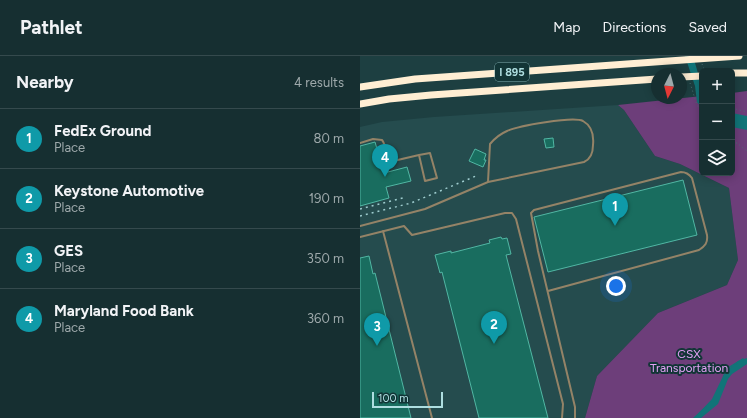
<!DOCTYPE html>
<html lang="en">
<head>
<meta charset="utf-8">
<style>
  :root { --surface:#162f31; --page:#1f3739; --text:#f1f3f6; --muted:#9ea9ab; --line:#354a4d; --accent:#95b2f1 }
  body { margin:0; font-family:Figtree,sans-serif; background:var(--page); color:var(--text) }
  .controls { position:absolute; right:12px; top:12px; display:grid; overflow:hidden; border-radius:6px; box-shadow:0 2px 10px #0003 }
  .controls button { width:36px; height:36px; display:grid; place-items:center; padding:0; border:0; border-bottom:1px solid var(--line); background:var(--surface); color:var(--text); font:20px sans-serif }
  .compass { position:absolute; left:291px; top:12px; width:36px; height:36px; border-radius:50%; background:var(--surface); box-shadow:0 2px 10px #0003; rotate:186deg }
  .scale { position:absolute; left:12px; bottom:10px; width:71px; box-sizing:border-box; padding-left:4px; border:2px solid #aedee0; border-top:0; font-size:11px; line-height:14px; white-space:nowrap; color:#aedee0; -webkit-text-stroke:3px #123536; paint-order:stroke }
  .you { position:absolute; left:256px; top:230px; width:14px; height:14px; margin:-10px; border:3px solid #fff; border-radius:50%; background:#1a73e8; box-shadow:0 0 0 6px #1a73e833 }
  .badge { display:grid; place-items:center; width:26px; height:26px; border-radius:50%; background:var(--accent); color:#fff; font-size:13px; font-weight:700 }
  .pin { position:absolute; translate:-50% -33px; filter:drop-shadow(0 1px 2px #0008) }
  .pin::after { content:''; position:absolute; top:21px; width:14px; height:12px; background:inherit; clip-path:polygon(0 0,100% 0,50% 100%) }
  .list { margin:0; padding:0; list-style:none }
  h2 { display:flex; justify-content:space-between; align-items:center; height:52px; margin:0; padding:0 16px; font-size:17px }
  h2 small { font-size:13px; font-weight:400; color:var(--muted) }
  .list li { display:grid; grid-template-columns:26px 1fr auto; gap:12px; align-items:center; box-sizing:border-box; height:60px; padding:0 16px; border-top:1px solid var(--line) }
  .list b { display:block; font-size:15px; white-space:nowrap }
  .list p { margin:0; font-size:13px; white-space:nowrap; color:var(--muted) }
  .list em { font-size:13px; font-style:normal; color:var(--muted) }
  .icon { flex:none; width:22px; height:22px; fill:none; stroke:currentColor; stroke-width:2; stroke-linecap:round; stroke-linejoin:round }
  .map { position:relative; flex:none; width:387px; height:362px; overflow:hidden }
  header { display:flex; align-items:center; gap:24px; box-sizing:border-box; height:56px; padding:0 20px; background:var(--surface); border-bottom:1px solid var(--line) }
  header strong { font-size:19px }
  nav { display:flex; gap:22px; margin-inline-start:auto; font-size:14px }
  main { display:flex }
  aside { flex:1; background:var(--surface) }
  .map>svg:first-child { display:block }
  .built { fill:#254c4e }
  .green { fill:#6d3e7a }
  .water { fill:#117478 }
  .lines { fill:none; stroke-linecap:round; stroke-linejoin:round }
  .stream { stroke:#117478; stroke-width:1.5 }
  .building { fill:#196d5f; stroke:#51b7a4 }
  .path { stroke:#4b7173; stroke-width:1; stroke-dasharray:1 3; stroke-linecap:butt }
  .lane { stroke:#948367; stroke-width:2 }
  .highway { stroke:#ffeed3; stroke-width:7 }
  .rail { stroke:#9eccce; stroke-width:1.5; stroke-dasharray:2 4; stroke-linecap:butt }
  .labels { text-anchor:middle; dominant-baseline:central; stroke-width:4; stroke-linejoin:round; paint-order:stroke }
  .shield { fill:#123536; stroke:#7fabad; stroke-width:1 }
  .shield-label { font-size:11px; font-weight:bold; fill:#aedee0 }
  .park-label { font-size:12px; fill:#e3a1f5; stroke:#123536 }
</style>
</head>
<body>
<header>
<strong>Pathlet</strong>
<nav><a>Map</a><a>Directions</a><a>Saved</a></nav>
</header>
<main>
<aside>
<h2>Nearby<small>4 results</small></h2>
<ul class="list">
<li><span class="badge" style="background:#0f9aa8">1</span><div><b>FedEx Ground</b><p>Place</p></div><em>80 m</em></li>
<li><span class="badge" style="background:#0f9aa8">2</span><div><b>Keystone Automotive</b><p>Place</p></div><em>190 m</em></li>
<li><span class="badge" style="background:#0f9aa8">3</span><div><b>GES</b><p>Place</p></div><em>350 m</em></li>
<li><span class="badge" style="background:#0f9aa8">4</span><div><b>Maryland Food Bank</b><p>Place</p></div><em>360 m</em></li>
</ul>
</aside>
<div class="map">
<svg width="387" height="362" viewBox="0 0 387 362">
  <rect width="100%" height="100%" fill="#1d3f41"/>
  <path class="built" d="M 258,49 L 264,54 L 295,100 L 320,108 L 369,132 L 378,204 L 367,229 L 298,257 L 237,320 L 225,362 L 0,362 L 0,71 L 22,66 L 74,61 Z"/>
  <path class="green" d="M 387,35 L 387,362 L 225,362 L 237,320 L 298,257 L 367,229 L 378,204 L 369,132 L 320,108 L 295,100 L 264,54 L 258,49 L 342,40 L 342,117 L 372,117 L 372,37 Z"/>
  <path class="water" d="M 325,0 L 333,0 L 342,31 L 342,53 L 337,46 L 335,30 Z
    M 372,57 L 387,60 L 387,74 L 372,71 Z
    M 387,302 L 387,308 L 372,318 L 368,323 L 358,348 L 341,362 L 334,362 L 352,343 L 364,318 L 378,305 Z"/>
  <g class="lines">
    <path class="stream" d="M 364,320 L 370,311 L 383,303
      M 334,362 L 346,351"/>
  </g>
  <path class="building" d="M 193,82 L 194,91 L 186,92 L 184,83 Z
    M 15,86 L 24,117 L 47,111 L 51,125 L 26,131 L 29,142 L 0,150 L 0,90 Z
    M 115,93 L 126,98 L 124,104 L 126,104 L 123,111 L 109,105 Z
    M 323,124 L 337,179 L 188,216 L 174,161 Z
    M 141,181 L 142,183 L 147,182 L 151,198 L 146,199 L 188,362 L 119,362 L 82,216 L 80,217 L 75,199 L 91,195 L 91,197 L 130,187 L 129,184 Z
    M 9,200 L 13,218 L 15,217 L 51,362 L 0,362 L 0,202 Z"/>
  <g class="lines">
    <path class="path" d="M 342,8 L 345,15
      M 330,27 L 337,49 L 342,55
      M 372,52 L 387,56
      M 372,87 L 377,87 L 387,95"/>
    <path class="lane" d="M 0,87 L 13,83 L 22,84 C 27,90 25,100 29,106 L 59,99 L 65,125 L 77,122 L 70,97 L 59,99
      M 0,170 L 65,153 L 128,126 L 224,106 C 231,103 233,97 233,89 C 234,79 232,70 223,65 C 213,60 158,70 147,75 C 140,78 135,82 130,88 L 128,126
      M 23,175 L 72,362
      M 0,181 L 44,170 L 52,179 L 145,157 L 152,157 L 156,163 L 203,348 L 202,362
      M 188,235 L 339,194 C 345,190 348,187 347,179 L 332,122 C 329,118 326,116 321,116 L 174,154 L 171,157 L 178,195 L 215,351 L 215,362"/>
    <path class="highway" d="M 372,17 L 387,17
      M 321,21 L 342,20
      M 0,31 L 55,23 L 379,0
      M 0,48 L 29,43 L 71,39 L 297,23"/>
    <path class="rail" d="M 0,153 L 43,142
      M 0,160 L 51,147 L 116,120"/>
  </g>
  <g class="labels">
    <rect class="shield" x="135" y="7" width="34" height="18" rx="3"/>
    <g class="shield-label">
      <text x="152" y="16">I 895</text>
    </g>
    <g class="park-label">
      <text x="329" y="298">CSX<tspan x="329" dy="14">Transportation</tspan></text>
    </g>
  </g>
</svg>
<div class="controls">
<button>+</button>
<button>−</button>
<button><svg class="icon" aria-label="layers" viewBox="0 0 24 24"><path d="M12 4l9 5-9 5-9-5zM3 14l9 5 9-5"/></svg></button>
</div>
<svg class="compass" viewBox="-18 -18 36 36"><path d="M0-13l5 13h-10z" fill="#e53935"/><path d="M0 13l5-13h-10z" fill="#9ea9ab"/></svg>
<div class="scale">100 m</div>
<div class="you"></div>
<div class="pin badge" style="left:255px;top:170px;background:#0f9aa8">1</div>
<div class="pin badge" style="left:134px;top:288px;background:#0f9aa8">2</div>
<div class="pin badge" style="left:17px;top:290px;background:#0f9aa8">3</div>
<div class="pin badge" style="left:25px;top:121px;background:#0f9aa8">4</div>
</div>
</main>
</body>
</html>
